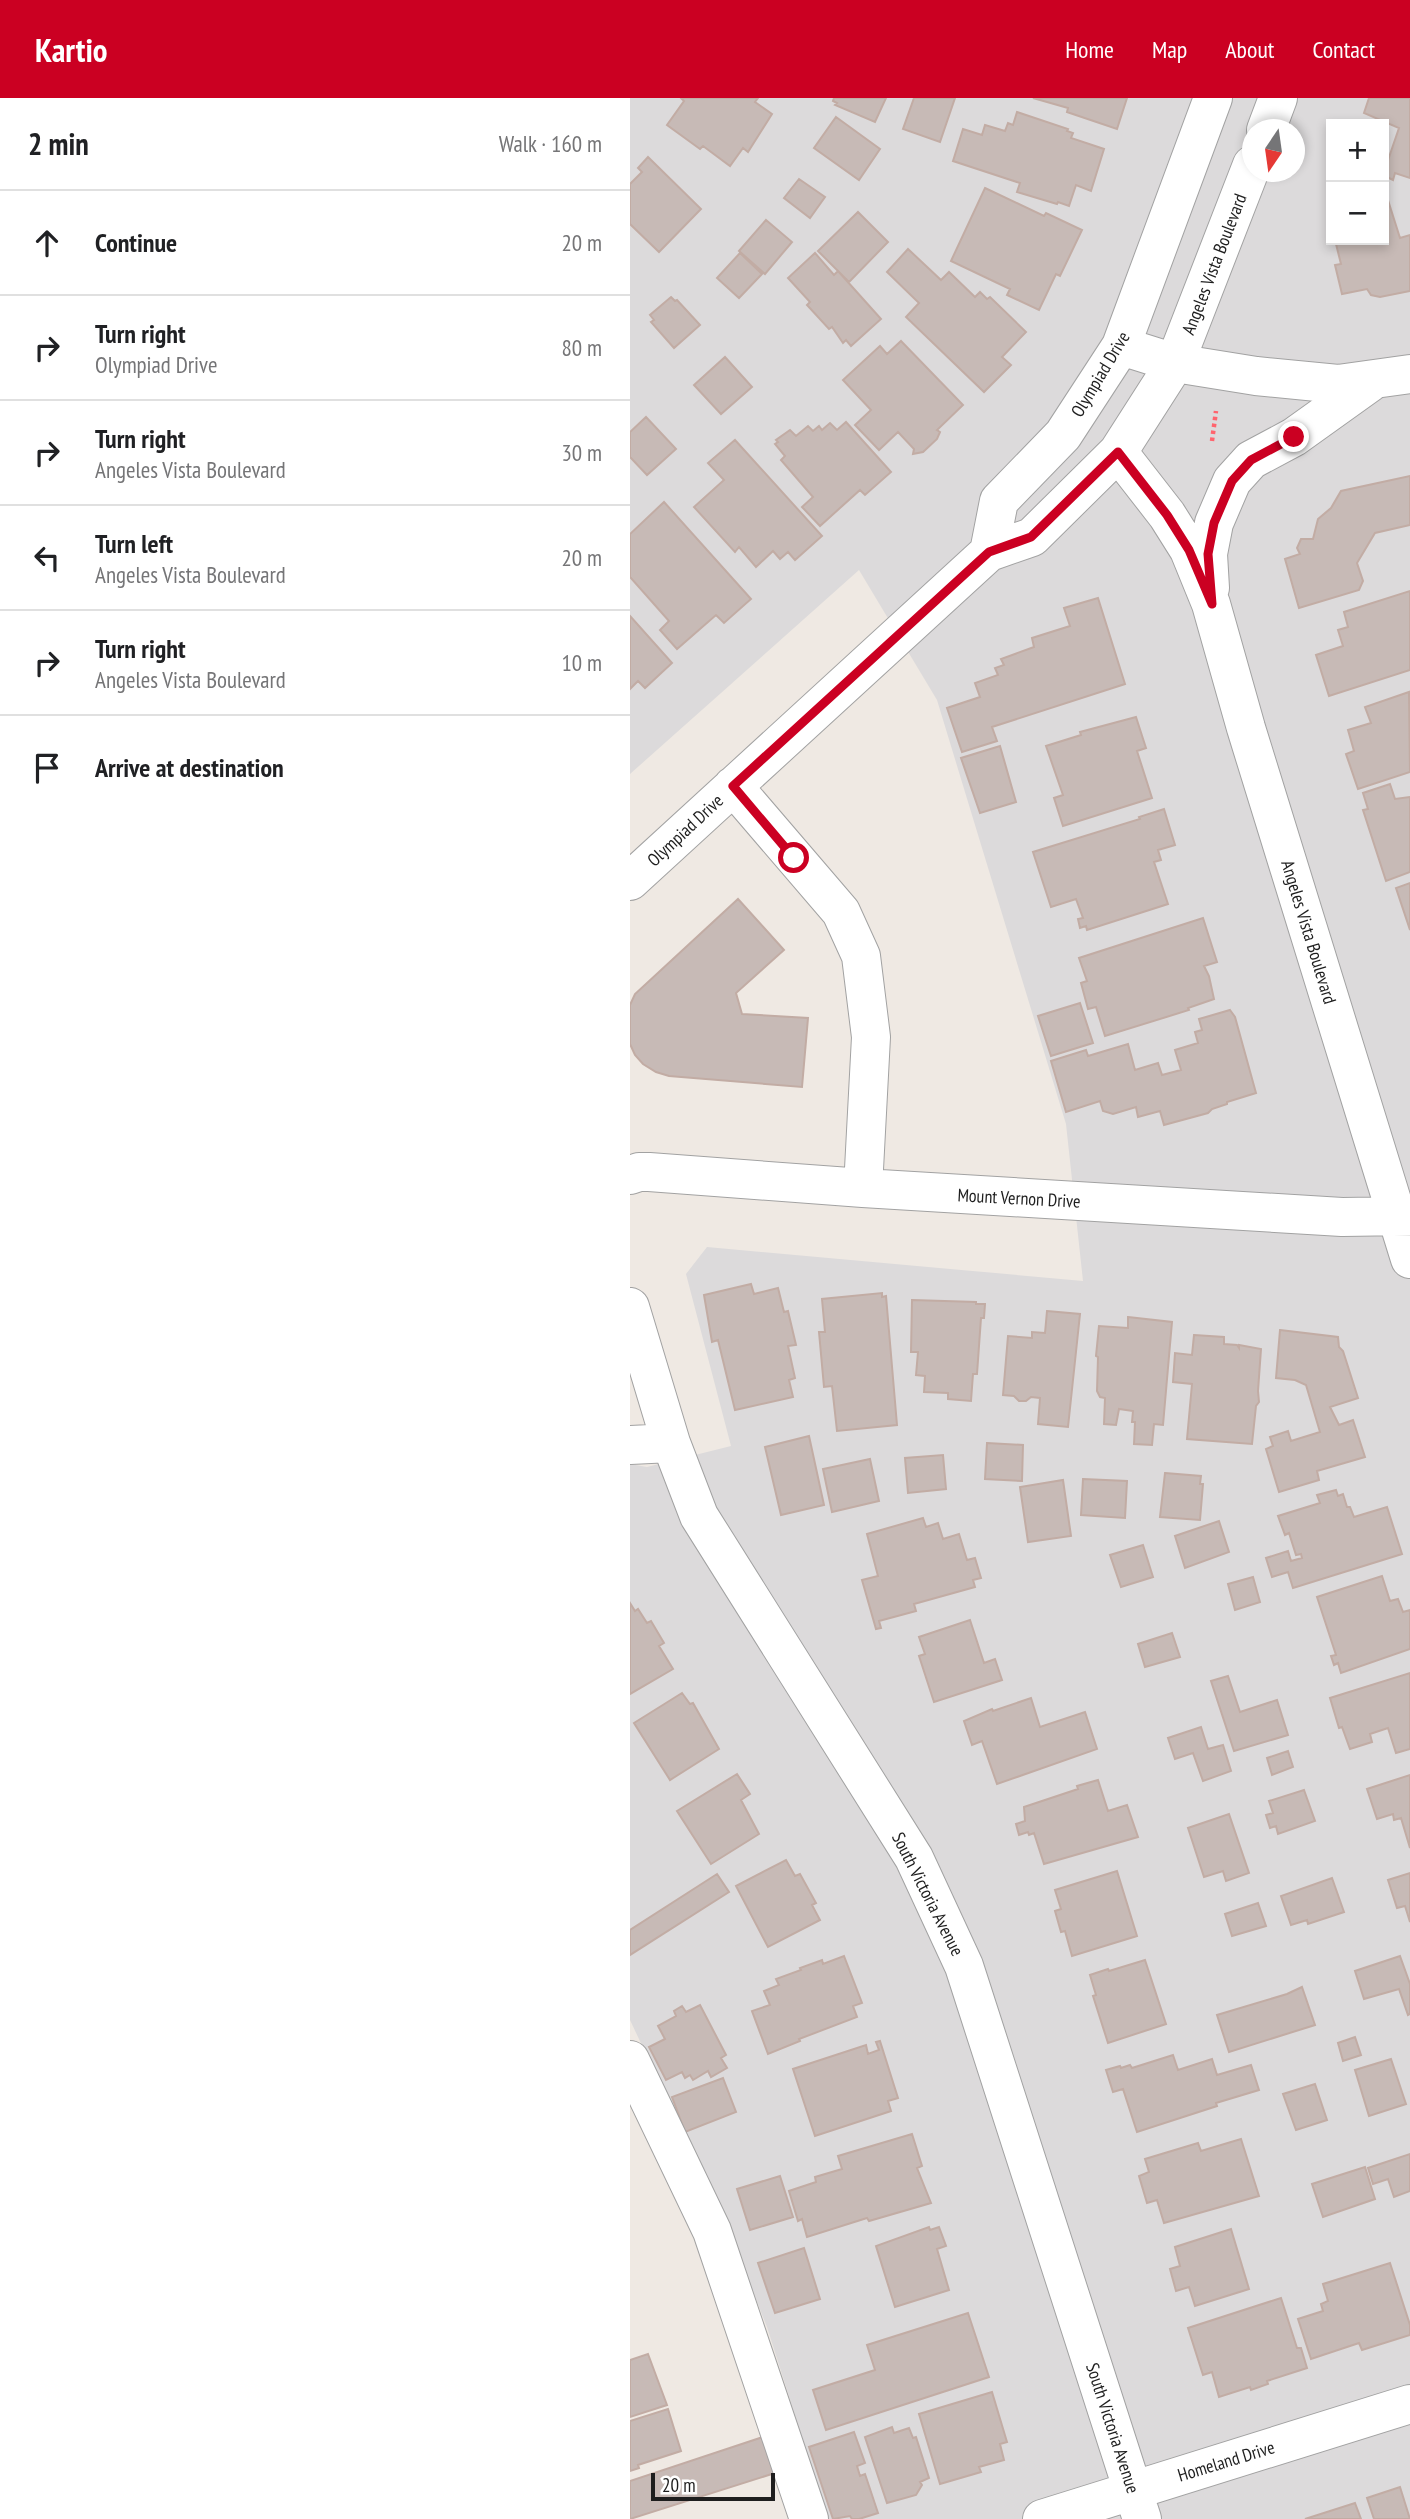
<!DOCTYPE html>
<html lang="en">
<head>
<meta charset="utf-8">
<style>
  :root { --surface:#fff; --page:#f6f6f6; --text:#202124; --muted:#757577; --line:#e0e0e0; --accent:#cb0022 }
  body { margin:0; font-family:"PT Sans Narrow",sans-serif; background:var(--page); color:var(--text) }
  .controls { position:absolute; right:21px; top:21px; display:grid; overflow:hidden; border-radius:0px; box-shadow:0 4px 10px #0003 }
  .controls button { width:63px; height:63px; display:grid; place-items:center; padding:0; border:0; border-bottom:2px solid var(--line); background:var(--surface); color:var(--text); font:35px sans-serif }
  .compass { position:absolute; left:612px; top:21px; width:63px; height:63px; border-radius:50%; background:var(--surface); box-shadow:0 4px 10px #0003; rotate:193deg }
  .scale { position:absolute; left:21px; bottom:18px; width:124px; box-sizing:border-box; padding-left:7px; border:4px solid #1e1e1e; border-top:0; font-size:19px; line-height:24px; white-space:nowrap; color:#1e1e1e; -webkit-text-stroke:5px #fff; paint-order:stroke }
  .stop { position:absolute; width:21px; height:21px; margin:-16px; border:5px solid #cb0022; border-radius:50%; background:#fff }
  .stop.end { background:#cb0022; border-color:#fff; box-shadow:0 2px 7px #0008 }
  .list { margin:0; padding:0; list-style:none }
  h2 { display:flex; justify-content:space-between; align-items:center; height:91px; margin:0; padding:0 28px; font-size:30px }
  h2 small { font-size:23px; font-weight:400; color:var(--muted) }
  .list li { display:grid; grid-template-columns:46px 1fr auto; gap:21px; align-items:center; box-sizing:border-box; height:105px; padding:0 28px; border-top:2px solid var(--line) }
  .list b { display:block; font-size:26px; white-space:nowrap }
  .list p { margin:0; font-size:23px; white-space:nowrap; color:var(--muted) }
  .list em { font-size:23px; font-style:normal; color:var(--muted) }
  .icon { flex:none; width:38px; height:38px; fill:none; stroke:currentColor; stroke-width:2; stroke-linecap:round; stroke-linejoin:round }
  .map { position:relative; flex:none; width:780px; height:2421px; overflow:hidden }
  header { display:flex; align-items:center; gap:42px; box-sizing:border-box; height:98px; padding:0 35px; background:var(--accent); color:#fff }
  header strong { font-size:33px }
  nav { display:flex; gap:38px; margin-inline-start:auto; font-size:24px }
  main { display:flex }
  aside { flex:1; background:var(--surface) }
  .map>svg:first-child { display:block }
  .residential { fill:#dcdadb; fill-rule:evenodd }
  .building { fill:#c7bab6; stroke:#c2aca4; stroke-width:2 }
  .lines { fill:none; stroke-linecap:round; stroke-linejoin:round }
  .minor-casing { stroke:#a2a2a2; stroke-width:40 }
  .path { stroke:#ff646e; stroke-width:4.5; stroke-dasharray:3.5 3.5; stroke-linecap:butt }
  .minor { stroke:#fff; stroke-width:38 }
  .route { stroke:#cb0022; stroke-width:9 }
  .labels { text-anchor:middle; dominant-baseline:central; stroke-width:5; stroke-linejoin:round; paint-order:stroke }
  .street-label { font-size:18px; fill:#1e1e1e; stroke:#fff }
</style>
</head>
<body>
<header>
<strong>Kartio</strong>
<nav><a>Home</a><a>Map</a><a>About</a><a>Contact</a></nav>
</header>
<main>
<aside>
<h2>2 min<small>Walk · 160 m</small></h2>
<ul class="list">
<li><svg class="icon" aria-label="ahead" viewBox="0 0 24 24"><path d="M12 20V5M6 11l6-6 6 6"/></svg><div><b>Continue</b></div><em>20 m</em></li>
<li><svg class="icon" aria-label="right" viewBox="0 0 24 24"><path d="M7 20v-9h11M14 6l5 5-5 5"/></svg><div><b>Turn right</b><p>Olympiad Drive</p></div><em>80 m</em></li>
<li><svg class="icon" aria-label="right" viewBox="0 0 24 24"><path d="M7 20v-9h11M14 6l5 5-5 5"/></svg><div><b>Turn right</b><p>Angeles Vista Boulevard</p></div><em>30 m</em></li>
<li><svg class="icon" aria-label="left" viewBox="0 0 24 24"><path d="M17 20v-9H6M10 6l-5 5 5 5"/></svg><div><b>Turn left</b><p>Angeles Vista Boulevard</p></div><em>20 m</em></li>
<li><svg class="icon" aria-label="right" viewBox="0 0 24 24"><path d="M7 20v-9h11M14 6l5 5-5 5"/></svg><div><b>Turn right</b><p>Angeles Vista Boulevard</p></div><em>10 m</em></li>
<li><svg class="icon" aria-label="arrive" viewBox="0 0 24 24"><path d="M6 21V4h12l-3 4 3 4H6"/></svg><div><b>Arrive at destination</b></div></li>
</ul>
</aside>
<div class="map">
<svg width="780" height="2421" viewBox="0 0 780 2421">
  <rect width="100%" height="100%" fill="#efe9e3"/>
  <path class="residential" d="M 0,0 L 780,0 L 780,2421 L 198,2421 L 137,2229 L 92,2117 L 0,1922 L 0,1366 L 17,1369 L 101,1348 L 56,1176 L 77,1149 L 453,1183 L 436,1026 L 307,602 L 229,472 L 0,676 ZM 701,26 L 754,26 L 754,142 L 701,142 ZM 622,32 L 664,32 L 664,74 L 622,74 Z"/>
  <path class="building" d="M 51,0 L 128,0 L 125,4 L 142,16 L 118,54 L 113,50 L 100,68 L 73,48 L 70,51 L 37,27 L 54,3 Z
    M 204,0 L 256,0 L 245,24 L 205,7 L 207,5 L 203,3 Z
    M 284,0 L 325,0 L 310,44 L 273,31 Z
    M 403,0 L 497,0 L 487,31 L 437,14 L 438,10 Z
    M 739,0 L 780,0 L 780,80 L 765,75 L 763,82 L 755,78 L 757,72 L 755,71 L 769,30 L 734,15 Z
    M 387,14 L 438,31 L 437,33 L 443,35 L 441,40 L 474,51 L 461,93 L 446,87 L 439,108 L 428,104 L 427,106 L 387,94 L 390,85 L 323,63 L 333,31 L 352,37 L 355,27 L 375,33 L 378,25 L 383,27 Z
    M 206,19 L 250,51 L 229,82 L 184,50 Z
    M 18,59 L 71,111 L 29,154 L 0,126 L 0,86 L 12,74 L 8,70 Z
    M 169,81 L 195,99 L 180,120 L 154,100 Z
    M 355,90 L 414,118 L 416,115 L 452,132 L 430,178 L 426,176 L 409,212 L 377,197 L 380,191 L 321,163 Z
    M 757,99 L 770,140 L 780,137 L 780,193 L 750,199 L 741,197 L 737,191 L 712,196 L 705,167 L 711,166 L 705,142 L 754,142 L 754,100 Z
    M 228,114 L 258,144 L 219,184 L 188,153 Z
    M 136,122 L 162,144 L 135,176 L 109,153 Z
    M 278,151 L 311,182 L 319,174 L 345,199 L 350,194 L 357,201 L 360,199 L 396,234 L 372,259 L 381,267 L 354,294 L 276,219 L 289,205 L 257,174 Z
    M 110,155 L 132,176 L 109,200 L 87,180 Z
    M 185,155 L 204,177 L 208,173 L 251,221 L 221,248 L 216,242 L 213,245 L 202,229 L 199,231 L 177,207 L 180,204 L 158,180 Z
    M 41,199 L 45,203 L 47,202 L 70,227 L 44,250 L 21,224 L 24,222 L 20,217 Z
    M 271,243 L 333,307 L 307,332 L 310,334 L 307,341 L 293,354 L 283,356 L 284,351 L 268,334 L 249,352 L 225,327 L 241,312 L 213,282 L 250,248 L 257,256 Z
    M 95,259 L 122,289 L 91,316 L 64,287 Z
    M 16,319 L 46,351 L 17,377 L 0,359 L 0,334 Z
    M 216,324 L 261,374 L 235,397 L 230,392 L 190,428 L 172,409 L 183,399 L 151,362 L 155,358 L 145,346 L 148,344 L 146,342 L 160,332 L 166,338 L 178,328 L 183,333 L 189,328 L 192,332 L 200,325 L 207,332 Z
    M 105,342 L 192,438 L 165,462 L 158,454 L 150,461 L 143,453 L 126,469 L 109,449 L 105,454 L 64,409 L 94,382 L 78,365 Z
    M 780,378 L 780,427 L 745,435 L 727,465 L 733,483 L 729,492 L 669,510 L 655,461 L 670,456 L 667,450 L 671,441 L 683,441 L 688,421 L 701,410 L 711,393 Z
    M 34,404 L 121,501 L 94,525 L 86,517 L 47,551 L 30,532 L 39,523 L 0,479 L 0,436 Z
    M 780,493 L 780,572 L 699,598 L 686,557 L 713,548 L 708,532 L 718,529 L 714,514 Z
    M 468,500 L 495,586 L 362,629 L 367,643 L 332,654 L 317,610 L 350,599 L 345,585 L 368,577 L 365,570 L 374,567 L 371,561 L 404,549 L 402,540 L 440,528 L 434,510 Z
    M 0,518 L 42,565 L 15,590 L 8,583 L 0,591 Z
    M 779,594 L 780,674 L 728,691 L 716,656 L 724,653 L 718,632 L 741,625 L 735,609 Z
    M 506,619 L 516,650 L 507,653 L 522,700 L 433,728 L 424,700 L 433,697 L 416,648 L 451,637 L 450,634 Z
    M 370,648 L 386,704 L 350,715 L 331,660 Z
    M 760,686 L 765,701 L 780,699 L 780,774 L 756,783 L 733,712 L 738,711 L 733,695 Z
    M 534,711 L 545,747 L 528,752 L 531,762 L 524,764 L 538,806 L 457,832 L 456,828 L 450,830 L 448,821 L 453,820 L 446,801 L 421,809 L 403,754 L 510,721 L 509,719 Z
    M 780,785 L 780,832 L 766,790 Z
    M 108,801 L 154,852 L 106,895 L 112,916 L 178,920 L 172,989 L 39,978 L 26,974 L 13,966 L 5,957 L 0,946 L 0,907 L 5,896 Z
    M 573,820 L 587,864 L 574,868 L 579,878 L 584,901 L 558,910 L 559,912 L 475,938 L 466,909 L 458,911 L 451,885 L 457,883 L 449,860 Z
    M 450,905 L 463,945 L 421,958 L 408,918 Z
    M 600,912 L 605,919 L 626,995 L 597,1004 L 597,1006 L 582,1011 L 578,1015 L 534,1027 L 530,1013 L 508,1019 L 506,1009 L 483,1016 L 473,1013 L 470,1003 L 436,1014 L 421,963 L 456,952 L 458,958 L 498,946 L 505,972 L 528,965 L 532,977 L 551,972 L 545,952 L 568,945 L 565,934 L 572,932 L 569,921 Z
    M 121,1186 L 124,1196 L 148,1190 L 154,1214 L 158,1213 L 166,1247 L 158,1248 L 165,1280 L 159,1282 L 163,1299 L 105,1312 L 88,1242 L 82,1244 L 74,1197 Z
    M 252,1195 L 252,1199 L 256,1198 L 267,1327 L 207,1333 L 202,1288 L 194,1289 L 189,1234 L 195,1234 L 192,1201 Z
    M 282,1202 L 346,1204 L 346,1206 L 355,1206 L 354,1220 L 351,1220 L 347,1276 L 343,1276 L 341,1303 L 318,1301 L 318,1295 L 294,1294 L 295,1278 L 286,1277 L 288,1254 L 281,1254 Z
    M 417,1213 L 450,1216 L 438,1329 L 408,1326 L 410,1300 L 401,1299 L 396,1303 L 389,1303 L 384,1298 L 373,1297 L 378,1238 L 402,1240 L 402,1234 L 415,1235 Z
    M 498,1219 L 542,1224 L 533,1327 L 524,1326 L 522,1347 L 504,1346 L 505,1324 L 502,1324 L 503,1313 L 489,1311 L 486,1327 L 474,1326 L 475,1300 L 470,1299 L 467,1293 L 468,1259 L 466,1258 L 469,1228 L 498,1230 Z
    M 650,1232 L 708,1239 L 709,1249 L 713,1253 L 728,1300 L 700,1309 L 709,1327 L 723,1322 L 735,1359 L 687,1373 L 689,1382 L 649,1394 L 636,1351 L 643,1348 L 640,1339 L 658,1333 L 661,1343 L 690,1334 L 676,1287 L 665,1282 L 646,1280 Z
    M 564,1237 L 594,1239 L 594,1246 L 607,1247 L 609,1250 L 609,1247 L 631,1251 L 628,1293 L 629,1304 L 626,1308 L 622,1346 L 557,1341 L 562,1286 L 543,1284 L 545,1255 L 562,1257 Z
    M 179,1338 L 194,1407 L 151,1417 L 135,1349 Z
    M 357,1345 L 393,1347 L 392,1383 L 355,1381 Z
    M 313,1357 L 316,1391 L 278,1395 L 275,1360 Z
    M 240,1361 L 249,1403 L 202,1414 L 193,1371 Z
    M 535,1375 L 571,1378 L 570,1386 L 573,1386 L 570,1422 L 530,1419 Z
    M 453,1381 L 497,1383 L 495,1420 L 451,1417 Z
    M 433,1382 L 441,1438 L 398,1444 L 390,1389 Z
    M 706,1392 L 708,1398 L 713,1396 L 717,1409 L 720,1409 L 724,1419 L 757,1409 L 772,1456 L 663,1490 L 658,1474 L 642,1479 L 636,1460 L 658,1453 L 661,1463 L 672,1460 L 671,1456 L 666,1457 L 659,1435 L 655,1437 L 648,1418 L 690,1405 L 687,1397 Z
    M 293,1420 L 296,1429 L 308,1425 L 313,1441 L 329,1436 L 337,1462 L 345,1460 L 351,1480 L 343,1482 L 345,1489 L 284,1506 L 286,1513 L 249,1523 L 251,1530 L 246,1531 L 232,1482 L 248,1478 L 237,1436 Z
    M 589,1423 L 599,1454 L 555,1470 L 545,1438 Z
    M 513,1447 L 523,1479 L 491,1489 L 480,1457 Z
    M 752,1478 L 760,1503 L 768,1501 L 773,1514 L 780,1512 L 780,1551 L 711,1575 L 708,1565 L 704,1567 L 701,1558 L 706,1557 L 687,1499 Z
    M 623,1479 L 630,1504 L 605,1512 L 598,1486 Z
    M 0,1505 L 5,1513 L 8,1511 L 17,1525 L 21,1523 L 34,1545 L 29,1548 L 43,1571 L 0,1596 Z
    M 340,1522 L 354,1565 L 365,1561 L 372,1582 L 304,1604 L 289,1558 L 295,1556 L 289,1539 Z
    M 542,1535 L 550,1559 L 515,1569 L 508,1546 Z
    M 780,1575 L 780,1651 L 766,1655 L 758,1630 L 740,1636 L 742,1644 L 720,1651 L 712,1629 L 709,1630 L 700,1600 Z
    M 598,1578 L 610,1614 L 647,1602 L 658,1637 L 604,1653 L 581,1583 Z
    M 52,1595 L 60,1606 L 63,1605 L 89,1651 L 40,1682 L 4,1625 Z
    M 401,1600 L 410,1629 L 455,1614 L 467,1651 L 367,1686 L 352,1643 L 342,1647 L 334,1623 L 362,1611 L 363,1613 Z
    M 571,1629 L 578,1651 L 593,1647 L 601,1673 L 573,1683 L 563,1655 L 545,1661 L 538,1640 Z
    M 658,1653 L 663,1669 L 642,1677 L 637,1660 Z
    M 107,1676 L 120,1696 L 111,1702 L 129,1736 L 81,1766 L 47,1713 Z
    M 780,1677 L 780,1750 L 771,1720 L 764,1722 L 763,1716 L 747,1721 L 737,1691 Z
    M 468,1682 L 478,1713 L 497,1707 L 508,1739 L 414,1766 L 404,1735 L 399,1737 L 398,1734 L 389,1737 L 386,1726 L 395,1723 L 394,1709 L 448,1691 L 447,1688 Z
    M 674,1692 L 685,1723 L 648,1736 L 646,1728 L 640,1730 L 636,1717 L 643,1715 L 639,1703 Z
    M 599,1716 L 619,1775 L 596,1783 L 593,1773 L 574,1779 L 558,1730 Z
    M 156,1762 L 165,1778 L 170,1776 L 186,1805 L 182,1807 L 190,1822 L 138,1849 L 106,1788 Z
    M 487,1773 L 507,1838 L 442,1858 L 435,1833 L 431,1834 L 425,1813 L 431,1811 L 425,1792 Z
    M 780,1775 L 780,1824 L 775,1808 L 767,1810 L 758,1782 Z
    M 87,1776 L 99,1794 L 0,1857 L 0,1832 Z
    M 702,1780 L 714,1814 L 678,1826 L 677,1822 L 661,1827 L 651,1798 Z
    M 628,1805 L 636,1828 L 602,1838 L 595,1816 Z
    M 214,1858 L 232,1905 L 223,1908 L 227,1919 L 169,1941 L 170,1943 L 138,1956 L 122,1913 L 140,1907 L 134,1893 L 149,1887 L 146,1881 L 171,1872 L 170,1870 L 192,1862 L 193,1866 Z
    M 770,1858 L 780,1886 L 780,1916 L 778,1917 L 769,1891 L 734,1901 L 725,1873 Z
    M 515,1862 L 536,1926 L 478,1945 L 463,1898 L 466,1897 L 460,1877 L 478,1871 L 479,1873 Z
    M 672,1889 L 685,1927 L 599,1954 L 587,1917 L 657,1896 Z
    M 70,1907 L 96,1957 L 91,1960 L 97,1970 L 81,1979 L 78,1973 L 63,1982 L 60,1977 L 55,1980 L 52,1974 L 36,1982 L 19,1949 L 35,1941 L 28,1928 L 46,1918 L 44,1913 L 52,1908 L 56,1914 Z
    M 725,1939 L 731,1957 L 713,1963 L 708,1945 Z
    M 250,1943 L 268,2000 L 258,2003 L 261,2013 L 185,2038 L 163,1971 L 236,1947 L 238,1956 L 249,1952 L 246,1944 Z
    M 543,1957 L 548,1972 L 582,1961 L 587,1977 L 621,1967 L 629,1992 L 586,2005 L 587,2008 L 507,2034 L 493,1991 L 483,1994 L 476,1972 L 490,1968 L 491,1970 L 500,1967 L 502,1970 Z
    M 761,1961 L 776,2006 L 739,2018 L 725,1972 Z
    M 93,1980 L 106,2014 L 55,2034 L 42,1999 Z
    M 685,1986 L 697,2022 L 666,2032 L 653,1996 Z
    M 282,2036 L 292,2068 L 287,2070 L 301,2105 L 239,2123 L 237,2120 L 177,2139 L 172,2121 L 168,2123 L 159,2093 L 186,2084 L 185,2079 L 212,2071 L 208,2058 Z
    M 611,2041 L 629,2098 L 534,2125 L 527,2102 L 517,2105 L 509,2078 L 519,2074 L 515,2061 L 568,2045 L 571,2053 Z
    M 780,2056 L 780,2093 L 764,2099 L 758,2081 L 743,2086 L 738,2070 Z
    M 735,2069 L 745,2101 L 693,2119 L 682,2086 Z
    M 150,2078 L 163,2119 L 120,2132 L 107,2091 Z
    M 299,2129 L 300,2132 L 309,2129 L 316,2148 L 307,2151 L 319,2192 L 265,2209 L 246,2148 Z
    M 601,2131 L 619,2191 L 565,2208 L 559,2189 L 546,2193 L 540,2171 L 550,2168 L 545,2149 Z
    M 174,2150 L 190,2201 L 145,2215 L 128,2165 Z
    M 760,2165 L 780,2227 L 780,2237 L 732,2252 L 729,2245 L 681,2261 L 668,2221 L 693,2213 L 691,2206 L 698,2203 L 693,2186 Z
    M 651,2200 L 667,2250 L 671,2250 L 677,2270 L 637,2283 L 638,2286 L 621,2292 L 620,2289 L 589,2299 L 582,2274 L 573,2277 L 558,2230 Z
    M 338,2215 L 359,2279 L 196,2332 L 183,2292 L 245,2272 L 237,2247 Z
    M 18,2256 L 37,2307 L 0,2319 L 0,2262 Z
    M 362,2294 L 377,2344 L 370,2346 L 374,2362 L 349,2369 L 351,2374 L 310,2386 L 289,2316 Z
    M 38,2311 L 51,2353 L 8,2367 L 9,2370 L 0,2373 L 0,2323 Z
    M 262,2329 L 264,2335 L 279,2330 L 283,2340 L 286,2339 L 299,2380 L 290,2384 L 292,2387 L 286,2397 L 257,2405 L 235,2339 Z
    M 224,2334 L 235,2365 L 227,2368 L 230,2378 L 235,2376 L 248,2415 L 229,2421 L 222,2421 L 220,2418 L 203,2421 L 179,2349 Z
    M 136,2338 L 148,2374 L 0,2421 L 0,2383 Z
    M 770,2389 L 780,2421 L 744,2421 L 737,2400 Z
    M 725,2405 L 731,2421 L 675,2421 Z"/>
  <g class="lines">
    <defs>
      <path id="minor" d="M 636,32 L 648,0
        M 491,248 L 545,265 L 626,278 L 708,286 L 780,276
        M 488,354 L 537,417 L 559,452 L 581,506 L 616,630 L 780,1161
        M 359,454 L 369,403 L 433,337 L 491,248 L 583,0
        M 580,490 L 578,456 L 584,425 L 602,383 L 621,362 L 664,339 L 745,281
        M 103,688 L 211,814 L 231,858 L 241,939 L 233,1090
        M 0,783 L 359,454 L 402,439 L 488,354 L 545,265 L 622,67
        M 0,1077 L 9,1074 L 19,1074 L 233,1090 L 712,1119 L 780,1118
        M 0,1209 L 41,1345 L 69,1418 L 284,1760 L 334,1868 L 512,2421
        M 0,1347 L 41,1345
        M 0,1962 L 82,2133 L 179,2421
        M 412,2421 L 780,2306"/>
    </defs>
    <use href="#minor" class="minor-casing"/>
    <path class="path" d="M 582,343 L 586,313"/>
    <use href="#minor" class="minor"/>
  </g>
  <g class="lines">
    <path class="route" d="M 164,760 L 103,688 L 359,454 L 401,439 L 488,354 L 537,417 L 559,452 L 582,506 L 578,456 L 584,425 L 602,383 L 621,362 L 664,339"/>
  </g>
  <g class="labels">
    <g class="street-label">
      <text transform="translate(584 166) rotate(-69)">Angeles Vista Boulevard</text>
      <text transform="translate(470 276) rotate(-59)">Olympiad Drive</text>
      <text transform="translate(55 732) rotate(-43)">Olympiad Drive</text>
      <text transform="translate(679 834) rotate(73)">Angeles Vista Boulevard</text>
      <text transform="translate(389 1100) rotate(3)">Mount Vernon Drive</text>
      <text transform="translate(298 1796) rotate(63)">South Victoria Avenue</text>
      <text transform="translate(483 2330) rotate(72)">South Victoria Avenue</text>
      <text transform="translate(596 2363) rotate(-17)">Homeland Drive</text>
    </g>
  </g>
</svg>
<div class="controls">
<button>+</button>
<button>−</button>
</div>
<svg class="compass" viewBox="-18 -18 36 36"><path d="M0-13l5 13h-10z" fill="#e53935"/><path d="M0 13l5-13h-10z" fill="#757577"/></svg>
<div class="scale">20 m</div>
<div class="stop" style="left:164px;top:760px"></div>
<div class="stop end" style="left:664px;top:339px"></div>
</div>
</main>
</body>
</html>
